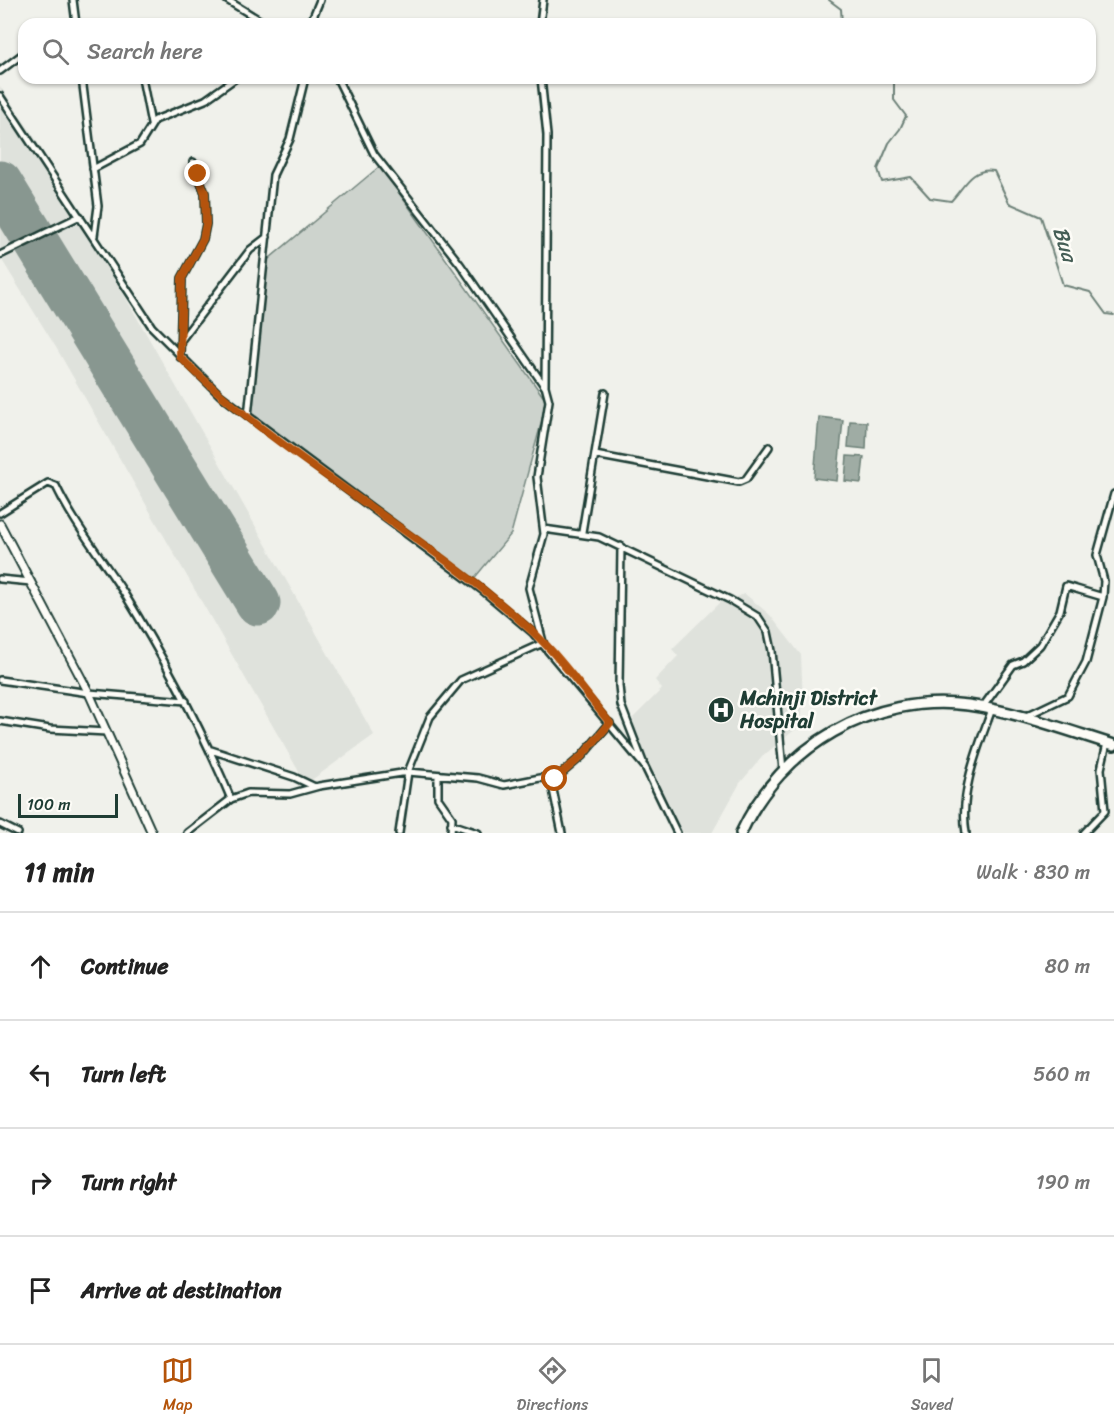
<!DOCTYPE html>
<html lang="en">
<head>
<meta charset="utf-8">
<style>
  :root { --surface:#fff; --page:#f2f2f2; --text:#222; --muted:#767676; --line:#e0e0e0; --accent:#b45309 }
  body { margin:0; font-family:Sriracha,sans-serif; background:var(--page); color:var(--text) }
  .scale { position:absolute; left:18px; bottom:15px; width:100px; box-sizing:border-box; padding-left:6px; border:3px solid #1f3d34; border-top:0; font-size:16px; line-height:21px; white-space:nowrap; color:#1f3d34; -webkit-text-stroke:4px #fdfcf7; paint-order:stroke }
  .stop { position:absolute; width:18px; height:18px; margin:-14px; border:4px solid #b45309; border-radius:50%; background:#fff }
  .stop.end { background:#b45309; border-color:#fff; box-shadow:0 2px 6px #0008 }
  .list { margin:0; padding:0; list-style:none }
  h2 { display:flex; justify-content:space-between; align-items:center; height:78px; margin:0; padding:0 24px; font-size:26px }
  h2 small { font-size:20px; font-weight:400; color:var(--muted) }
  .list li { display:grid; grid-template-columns:39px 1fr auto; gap:18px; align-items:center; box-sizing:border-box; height:108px; padding:0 24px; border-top:2px solid var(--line) }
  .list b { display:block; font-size:22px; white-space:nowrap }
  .list em { font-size:20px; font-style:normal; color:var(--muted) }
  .icon { flex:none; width:33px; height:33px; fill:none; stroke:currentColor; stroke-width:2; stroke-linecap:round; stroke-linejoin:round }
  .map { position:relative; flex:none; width:1114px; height:833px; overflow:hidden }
  .search { position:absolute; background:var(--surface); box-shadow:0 2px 4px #0004; left:18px; right:18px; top:18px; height:66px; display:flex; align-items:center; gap:15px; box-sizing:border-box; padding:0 21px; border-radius:18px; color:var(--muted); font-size:22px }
  .sheet { height:510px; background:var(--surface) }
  nav { display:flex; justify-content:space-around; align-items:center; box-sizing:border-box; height:84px; border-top:2px solid var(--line); background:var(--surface); font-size:16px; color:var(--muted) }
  nav a { display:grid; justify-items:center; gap:3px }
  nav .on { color:var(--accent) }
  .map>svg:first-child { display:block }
  .built { fill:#dfe2dc }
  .green { fill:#cdd3cd; stroke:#768880; stroke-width:1.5 }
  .water { fill:#9faca4; stroke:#6c8077; stroke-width:1.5 }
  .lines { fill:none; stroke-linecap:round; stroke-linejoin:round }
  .stream { stroke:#6c8077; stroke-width:2 }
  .runway { stroke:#889790; stroke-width:45 }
  .minor-casing { stroke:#1f3d34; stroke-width:10 }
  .tertiary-casing { stroke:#1f3d34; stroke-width:11 }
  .trunk-casing { stroke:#1f3d34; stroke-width:14 }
  .minor { stroke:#fdfcf7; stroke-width:5 }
  .tertiary { stroke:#fdfcf7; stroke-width:7 }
  .trunk { stroke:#fdfcf7; stroke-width:9 }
  .route { stroke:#b45309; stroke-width:8 }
  .labels { text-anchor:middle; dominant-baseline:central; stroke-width:5; stroke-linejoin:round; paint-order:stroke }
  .poi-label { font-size:20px; font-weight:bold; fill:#1f3d34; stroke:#fdfcf7; text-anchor:start }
  .water-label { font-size:21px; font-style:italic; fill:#455e56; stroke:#fdfcf7 }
</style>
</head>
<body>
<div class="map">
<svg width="1114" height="833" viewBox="0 0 1114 833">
  <rect width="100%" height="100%" fill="#f0f1eb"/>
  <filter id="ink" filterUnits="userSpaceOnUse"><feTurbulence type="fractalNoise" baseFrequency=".0167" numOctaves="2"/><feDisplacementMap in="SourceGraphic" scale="12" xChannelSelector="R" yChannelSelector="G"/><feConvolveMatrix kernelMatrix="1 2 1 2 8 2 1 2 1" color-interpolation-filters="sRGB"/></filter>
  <g filter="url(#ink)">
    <path class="built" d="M 0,86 L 35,138 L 374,735 L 306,784 L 57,349 L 0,257 Z
      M 745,594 L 770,615 L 801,655 L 803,703 L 798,727 L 763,756 L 740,783 L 712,833 L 683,833 L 637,738 L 633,718 L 662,689 L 655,680 L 678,656 L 672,649 L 719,603 Z"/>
    <path class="green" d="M 380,166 L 547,402 L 511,534 L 472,581 L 249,417 L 264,263 Z"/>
    <path class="water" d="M 819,417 L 843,420 L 837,481 L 814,478 Z
      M 850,421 L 867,422 L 866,449 L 848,447 Z
      M 847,456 L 864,457 L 861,483 L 845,481 Z"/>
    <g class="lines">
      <path class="stream" d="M 829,0 L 841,9 L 842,24
        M 894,78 L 894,100 L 906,116 L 900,129 L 889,143 L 878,169 L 882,182 L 911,177 L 930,198 L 951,201 C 964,188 971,167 994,171 L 1009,203 L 1041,217 L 1063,285 L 1090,292 L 1106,314 L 1114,315"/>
      <path class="runway" d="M 0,183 L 258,603"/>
      <defs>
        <path id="minor" d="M 73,0 L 76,24
          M 227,0 L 266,24
          M 310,24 L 320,0
          M 540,24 L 543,0
          M 0,71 L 24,53
          M 82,78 L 98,206 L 94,236
          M 142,78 L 151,124
          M 337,78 L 374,154 L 460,264 L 545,387
          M 541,78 L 547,135 L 545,386 L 549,401 L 537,477 L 544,534 L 529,588 L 543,642
          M 0,96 L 152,327 L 220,395 L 482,590 L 533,633 L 645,767 L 677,833
          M 93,169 L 140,144 L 155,120 L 205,100 L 236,78
          M 0,255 L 80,216
          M 182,339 L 250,250 L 267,237
          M 180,357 L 182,278 L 203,239 L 206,224 L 205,193 L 193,162
          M 248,416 L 273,175 L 290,139 L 305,78
          M 595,455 L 739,482 L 746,479 L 769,447
          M 0,513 L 48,483 L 56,486 C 74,524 101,557 124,593 C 165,660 201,727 231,799
          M 544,529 L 599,537 L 730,600 L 758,617 L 768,632 L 772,651 L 783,770
          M 582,532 L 605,393
          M 621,546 L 619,686 L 621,705 L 643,762
          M 0,579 L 31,582
          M 0,680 L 89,693 L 186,701
          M 982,708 L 1013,665 L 1023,661 L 1040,645 L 1060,611 L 1066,586 L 1103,597
          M 1024,717 L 1068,696 L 1086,662 L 1103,597 L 1104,581 L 1097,555 L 1114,494
          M 0,721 L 50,729 L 107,732
          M 211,750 L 294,777 L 315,787
          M 438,775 L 438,798 L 452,818 L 451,833
          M 551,780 L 562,833
          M 0,824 L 18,833
          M 451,824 L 478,833
          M 187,833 L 231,799 L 248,793 L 290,794 L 319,786 L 408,772 L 478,778 L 504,785 L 540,778 L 555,779 L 582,756 L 610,723
          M 399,833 L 408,772 L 430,717 L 461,680 L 543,643
          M 966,833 C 959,792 978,748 992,709
          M 1084,833 L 1105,811 L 1101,769 L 1107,743"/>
        <path id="tertiary" d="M 0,524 L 89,693 L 152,833"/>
        <path id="trunk" d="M 741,833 C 781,746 872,693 968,705 C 1018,712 1066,730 1114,745"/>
      </defs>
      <use href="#minor" class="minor-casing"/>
      <use href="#tertiary" class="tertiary-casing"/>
      <use href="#trunk" class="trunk-casing"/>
      <use href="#minor" class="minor"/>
      <use href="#tertiary" class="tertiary"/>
      <use href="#trunk" class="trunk"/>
    </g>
  </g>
  <g class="lines" filter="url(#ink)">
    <path class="route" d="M 198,174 L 205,193 L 206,224 L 203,239 L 182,278 L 180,357 C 285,462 425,532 533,632 C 562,659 585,693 610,723 L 582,756 L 555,779"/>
  </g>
  <defs>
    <symbol id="hospital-disc" viewBox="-11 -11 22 22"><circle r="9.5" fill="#1f3d34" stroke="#fdfcf7"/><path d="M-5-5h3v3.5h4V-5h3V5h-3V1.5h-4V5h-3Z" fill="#fff"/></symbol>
  </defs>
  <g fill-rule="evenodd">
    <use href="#hospital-disc" x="706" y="695" width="30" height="30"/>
  </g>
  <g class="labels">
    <g class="poi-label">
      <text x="740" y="698">Mchinji District<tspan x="740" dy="23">Hospital</tspan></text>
    </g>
    <g class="water-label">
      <text transform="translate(1065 244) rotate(72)">Bua</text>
    </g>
  </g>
</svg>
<div class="scale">100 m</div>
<div class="stop" style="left:555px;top:779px"></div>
<div class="stop end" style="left:198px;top:174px"></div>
<div class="search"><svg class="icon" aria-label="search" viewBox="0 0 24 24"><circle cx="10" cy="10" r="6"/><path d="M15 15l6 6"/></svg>Search here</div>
</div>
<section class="sheet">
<h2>11 min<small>Walk · 830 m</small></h2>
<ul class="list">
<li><svg class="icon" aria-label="ahead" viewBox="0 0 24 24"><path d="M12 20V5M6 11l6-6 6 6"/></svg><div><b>Continue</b></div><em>80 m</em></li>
<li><svg class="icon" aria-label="left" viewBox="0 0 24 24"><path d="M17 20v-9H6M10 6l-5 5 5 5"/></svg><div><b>Turn left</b></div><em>560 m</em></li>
<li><svg class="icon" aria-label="right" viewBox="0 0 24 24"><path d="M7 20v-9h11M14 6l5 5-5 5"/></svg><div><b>Turn right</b></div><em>190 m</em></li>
<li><svg class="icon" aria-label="arrive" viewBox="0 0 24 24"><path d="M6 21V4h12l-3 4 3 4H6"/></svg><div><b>Arrive at destination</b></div></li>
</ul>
</section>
<nav>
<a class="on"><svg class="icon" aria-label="map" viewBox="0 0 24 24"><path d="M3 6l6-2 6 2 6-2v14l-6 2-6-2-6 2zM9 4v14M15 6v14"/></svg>Map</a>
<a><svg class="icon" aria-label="directions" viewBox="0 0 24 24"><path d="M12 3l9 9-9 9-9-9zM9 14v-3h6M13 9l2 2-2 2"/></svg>Directions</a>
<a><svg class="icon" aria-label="saved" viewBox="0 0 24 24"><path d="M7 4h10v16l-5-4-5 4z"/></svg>Saved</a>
</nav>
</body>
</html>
